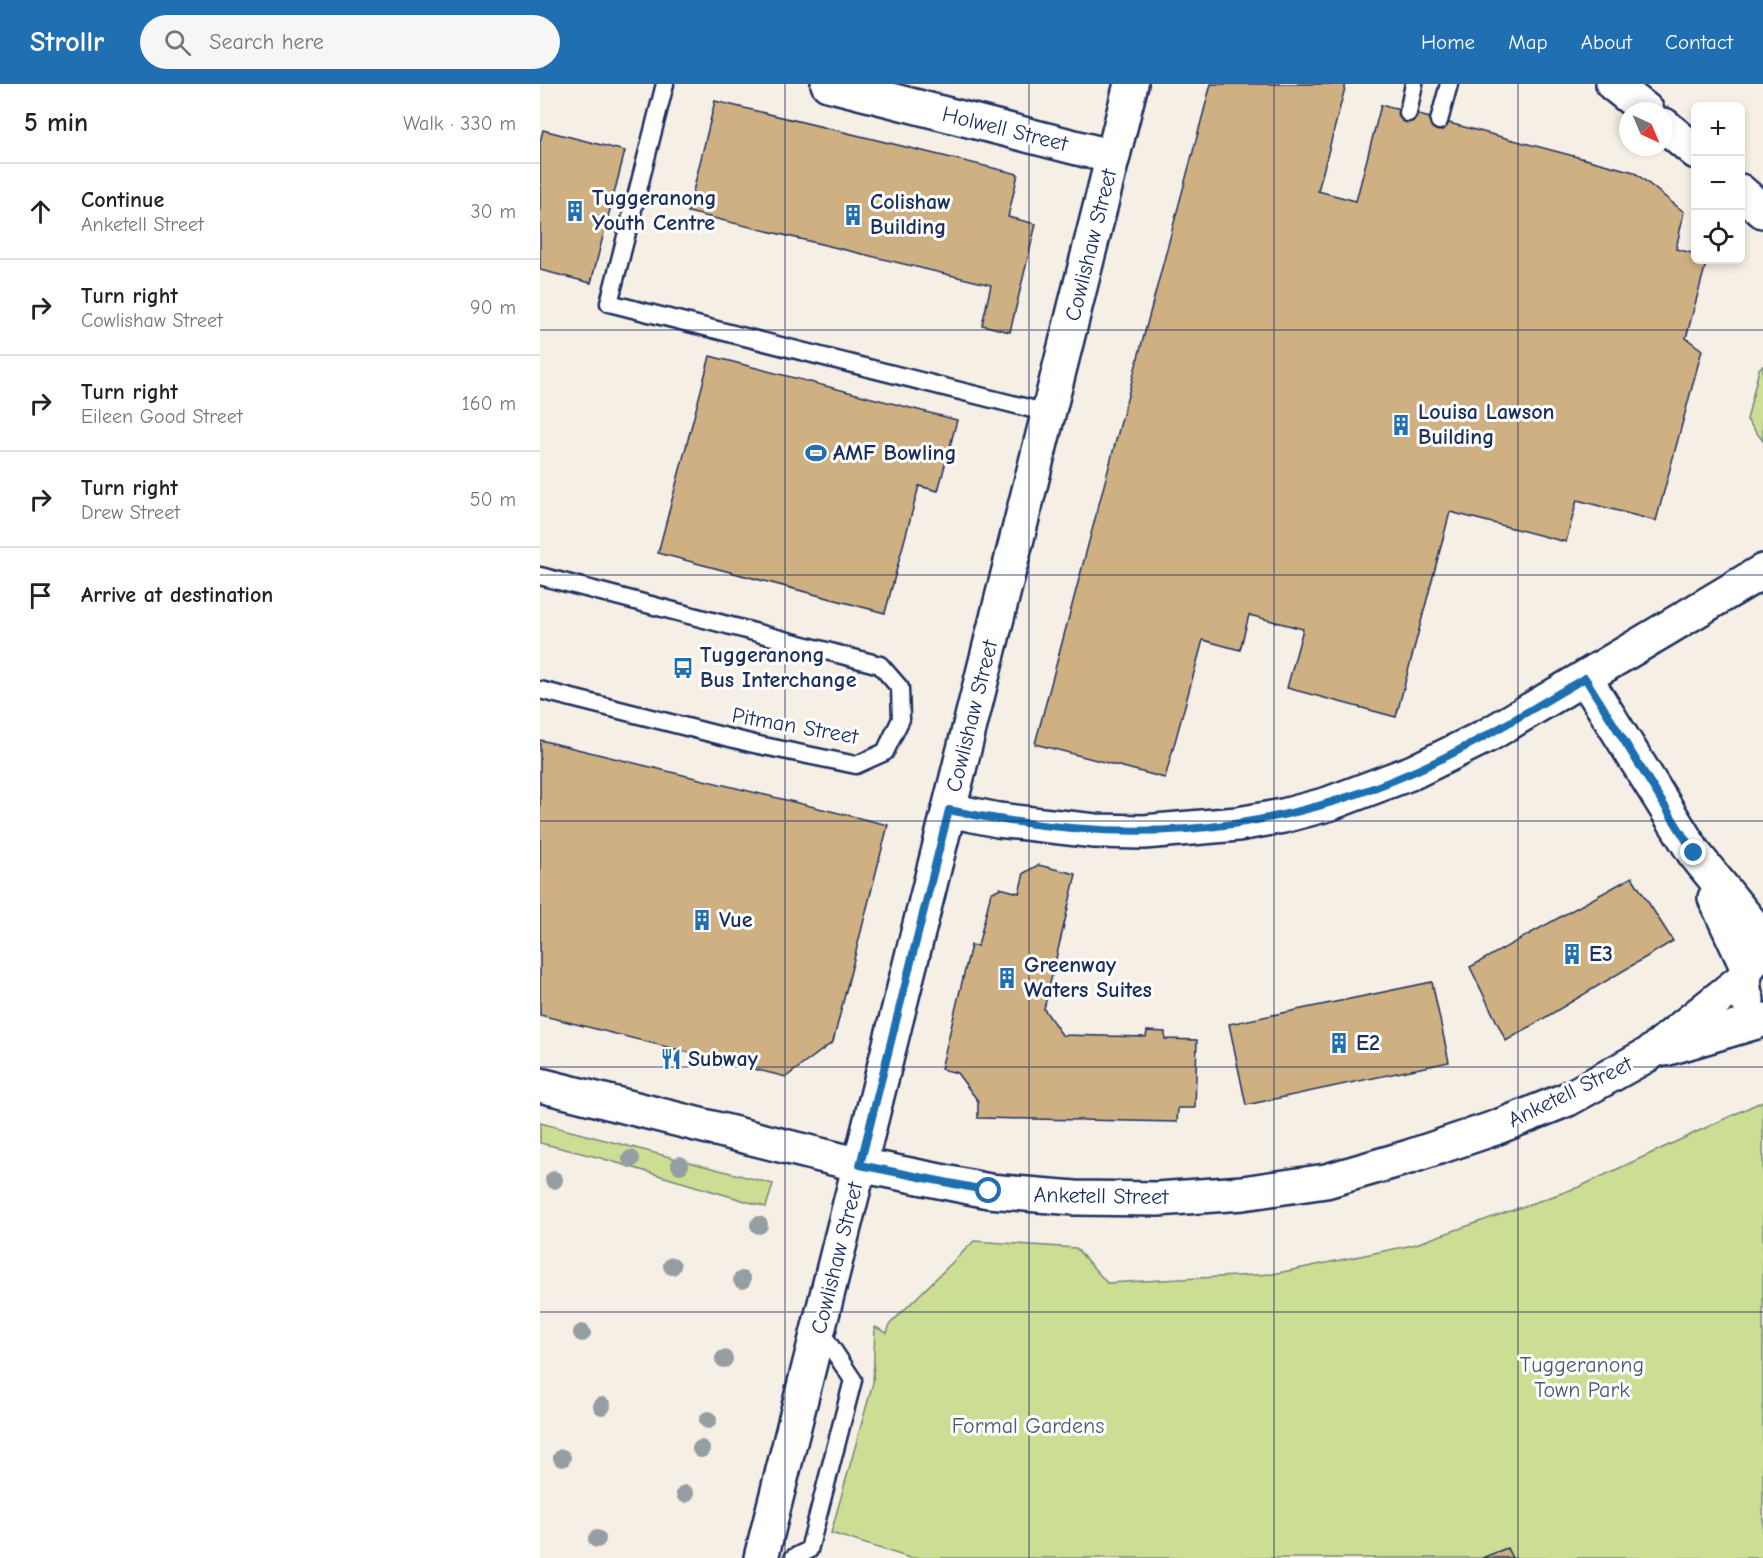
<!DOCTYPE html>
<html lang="en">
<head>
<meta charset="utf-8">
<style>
  :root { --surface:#fff; --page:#f6f6f6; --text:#222; --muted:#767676; --line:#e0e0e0; --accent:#1f6fb2 }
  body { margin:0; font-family:"Comic Neue",sans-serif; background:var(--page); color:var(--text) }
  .controls { position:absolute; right:18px; top:18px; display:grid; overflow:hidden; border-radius:9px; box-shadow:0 3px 9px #0003 }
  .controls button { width:54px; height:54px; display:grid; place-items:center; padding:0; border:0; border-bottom:2px solid var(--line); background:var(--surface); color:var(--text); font:30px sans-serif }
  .compass { position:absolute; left:1079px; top:18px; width:54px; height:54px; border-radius:50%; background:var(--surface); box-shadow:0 3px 9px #0003; rotate:136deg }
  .stop { position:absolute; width:18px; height:18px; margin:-14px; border:4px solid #1f6fb2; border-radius:50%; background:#fff }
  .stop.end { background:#1f6fb2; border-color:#fff; box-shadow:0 2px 6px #0008 }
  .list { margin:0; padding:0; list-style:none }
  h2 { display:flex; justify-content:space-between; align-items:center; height:78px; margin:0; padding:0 24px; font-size:26px }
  h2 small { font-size:20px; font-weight:400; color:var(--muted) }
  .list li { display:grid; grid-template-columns:39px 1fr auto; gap:18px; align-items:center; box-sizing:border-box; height:96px; padding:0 24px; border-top:2px solid var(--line) }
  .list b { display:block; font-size:22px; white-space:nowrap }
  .list p { margin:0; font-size:20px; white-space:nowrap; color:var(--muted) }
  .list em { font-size:20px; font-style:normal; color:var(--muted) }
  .icon { flex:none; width:33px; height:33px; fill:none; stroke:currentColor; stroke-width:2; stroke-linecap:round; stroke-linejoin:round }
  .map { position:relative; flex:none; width:1223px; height:1474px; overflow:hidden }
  header { display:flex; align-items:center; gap:36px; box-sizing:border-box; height:84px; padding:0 30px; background:var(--accent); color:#fff }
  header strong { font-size:28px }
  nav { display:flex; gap:33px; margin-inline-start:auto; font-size:21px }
  .search { width:420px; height:54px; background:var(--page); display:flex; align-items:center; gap:15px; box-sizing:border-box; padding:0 21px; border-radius:33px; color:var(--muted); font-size:22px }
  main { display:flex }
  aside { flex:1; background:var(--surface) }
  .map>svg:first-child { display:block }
  .green { fill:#ccde93; stroke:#748678; stroke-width:1.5 }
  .building { fill:#ceb082; stroke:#1b2f5e; stroke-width:1.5 }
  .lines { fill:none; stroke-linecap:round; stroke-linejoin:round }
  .service-casing { stroke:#1b2f5e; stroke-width:21 }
  .minor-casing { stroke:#1b2f5e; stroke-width:38 }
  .tertiary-casing { stroke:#1b2f5e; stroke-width:38 }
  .service { stroke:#fff; stroke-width:16 }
  .minor { stroke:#fff; stroke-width:33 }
  .tertiary { stroke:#fff; stroke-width:33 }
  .tree { fill:#959ea2 }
  .route { stroke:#1f6fb2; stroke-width:8 }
  .grid { fill:none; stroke:#1b2f5e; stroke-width:1.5; stroke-opacity:0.55 }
  .labels { text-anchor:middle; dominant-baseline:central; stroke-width:6; stroke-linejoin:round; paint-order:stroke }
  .street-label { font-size:22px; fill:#1b2f5e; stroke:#fff }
  .poi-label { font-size:22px; font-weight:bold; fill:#1b2f5e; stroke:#fff; text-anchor:start }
  .park-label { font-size:22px; fill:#475b6b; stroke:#fff }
</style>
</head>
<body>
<header>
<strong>Strollr</strong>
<div class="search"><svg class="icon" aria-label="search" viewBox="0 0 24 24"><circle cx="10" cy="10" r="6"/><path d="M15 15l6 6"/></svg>Search here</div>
<nav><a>Home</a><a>Map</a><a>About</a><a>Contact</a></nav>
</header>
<main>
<aside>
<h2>5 min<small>Walk · 330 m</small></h2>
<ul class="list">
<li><svg class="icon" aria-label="ahead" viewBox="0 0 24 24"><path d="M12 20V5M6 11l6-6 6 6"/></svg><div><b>Continue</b><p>Anketell Street</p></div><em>30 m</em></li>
<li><svg class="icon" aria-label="right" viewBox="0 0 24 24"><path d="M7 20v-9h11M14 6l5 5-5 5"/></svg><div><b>Turn right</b><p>Cowlishaw Street</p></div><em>90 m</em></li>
<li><svg class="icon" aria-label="right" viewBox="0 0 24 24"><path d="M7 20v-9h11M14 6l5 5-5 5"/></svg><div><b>Turn right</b><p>Eileen Good Street</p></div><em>160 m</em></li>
<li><svg class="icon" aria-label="right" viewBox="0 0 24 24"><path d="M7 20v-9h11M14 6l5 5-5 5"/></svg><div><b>Turn right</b><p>Drew Street</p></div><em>50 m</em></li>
<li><svg class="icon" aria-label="arrive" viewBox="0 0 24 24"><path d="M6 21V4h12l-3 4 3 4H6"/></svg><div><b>Arrive at destination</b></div></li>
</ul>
</aside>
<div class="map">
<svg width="1223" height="1474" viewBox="0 0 1223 1474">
  <rect width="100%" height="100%" fill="#f5efe6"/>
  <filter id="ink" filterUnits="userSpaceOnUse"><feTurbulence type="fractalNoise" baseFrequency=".0167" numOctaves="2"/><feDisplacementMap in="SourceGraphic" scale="12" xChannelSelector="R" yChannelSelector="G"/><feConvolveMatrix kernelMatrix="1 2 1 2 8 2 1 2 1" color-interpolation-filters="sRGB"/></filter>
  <g filter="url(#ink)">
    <path class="green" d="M 1222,282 L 1223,282 L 1223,357 L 1207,336 L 1219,285 Z
      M 1223,1017 L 1223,1474 L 370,1474 L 291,1449 L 333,1299 L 335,1243 L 347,1249 L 350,1240 L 434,1157 L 536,1164 L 567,1199 L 733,1190 L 873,1161 L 1039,1103 Z
      M 0,1039 L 233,1100 L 226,1123 L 57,1073 L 0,1059 Z"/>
    <path class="building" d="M 671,0 L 806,0 L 778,107 L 816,117 L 841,21 L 1094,88 L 1144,128 L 1136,165 L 1156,170 L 1156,176 L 1167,176 L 1146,254 L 1162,266 L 1116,437 L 1037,416 L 1026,458 L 910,428 L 856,633 L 747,604 L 763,545 L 709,531 L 700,566 L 663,556 L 625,694 L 495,660 Z
      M 175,17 L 478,90 L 468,133 L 496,140 L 470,248 L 442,241 L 451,201 L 148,128 Z
      M 3,46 L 85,67 L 51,199 L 0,186 L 0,58 Z
      M 170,272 L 417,336 L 398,407 L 379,402 L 345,529 L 118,469 Z
      M 0,656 L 348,741 L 293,958 L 246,993 L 0,931 Z
      M 498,781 L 536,790 L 504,925 L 522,951 L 606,953 L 607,947 L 625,948 L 625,955 L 657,956 L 655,1024 L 638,1024 L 637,1038 L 438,1034 L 438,1017 L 417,989 L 401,985 L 431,861 L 438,862 L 451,809 L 460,804 L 479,809 L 484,789 Z
      M 1092,793 L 1133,857 L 966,957 L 930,883 Z
      M 892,898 L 909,978 L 706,1021 L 689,940 Z
      M 967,1464 L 972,1474 L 942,1474 Z"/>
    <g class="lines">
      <defs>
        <path id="service" d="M 125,0 L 69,219 L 508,329
          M 868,29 L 874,0
          M 899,37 L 909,0
          M 0,492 L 340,581 L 360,604 L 361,635 L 345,668 L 316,681 L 214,660 L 0,606
          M 253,1474 L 269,1466 L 313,1296 L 279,1245"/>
        <path id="minor" d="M 288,0 L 573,73
          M 1073,0 L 1107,27
          M 1124,41 L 1156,68
          M 1200,107 L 1223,127
          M 1045,594 L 1154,769 L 1223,854
          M 409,726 L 458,736 L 555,747 L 604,748 L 698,740 L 743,732 L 788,720 L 873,688 L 950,650 L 1223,487
          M 1175,814 L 1207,883
          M 221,1474 L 591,0"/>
        <path id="tertiary" d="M 1207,916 C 1199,896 1206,880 1223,868
          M 1125,965 L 1223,936
          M 0,1001 L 320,1081 L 449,1107 L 535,1114 L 617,1115 L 703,1109 L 786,1097 L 869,1073 L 955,1044 L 1028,1015 L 1109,970 L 1203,895"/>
      </defs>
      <use href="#service" class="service-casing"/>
      <use href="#minor" class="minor-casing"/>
      <use href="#tertiary" class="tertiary-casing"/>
      <use href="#service" class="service"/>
      <use href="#minor" class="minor"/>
      <use href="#tertiary" class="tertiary"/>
    </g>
    <g class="tree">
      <circle cx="91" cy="1075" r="9"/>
      <circle cx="140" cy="1081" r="9"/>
      <circle cx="14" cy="1096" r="9"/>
      <circle cx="219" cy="1141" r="9"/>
      <circle cx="132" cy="1182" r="9"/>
      <circle cx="202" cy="1196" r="9"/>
      <circle cx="42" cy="1249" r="9"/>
      <circle cx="184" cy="1275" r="9"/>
      <circle cx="62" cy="1322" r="9"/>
      <circle cx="168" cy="1336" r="9"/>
      <circle cx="161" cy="1365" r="9"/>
      <circle cx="22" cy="1374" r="9"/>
      <circle cx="145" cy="1410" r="9"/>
      <circle cx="57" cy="1455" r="9"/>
    </g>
  </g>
  <g class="lines" filter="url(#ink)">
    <path class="route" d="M 449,1107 L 320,1081 L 409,726 C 572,760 718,756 873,688 C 933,662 988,627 1045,594 L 1154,769"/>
  </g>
  <path class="grid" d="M 245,0 L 245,1474M 489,0 L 489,1474M 734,0 L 734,1474M 978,0 L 978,1474M 0,246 L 1223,246M 0,491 L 1223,491M 0,737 L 1223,737M 0,983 L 1223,983M 0,1228 L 1223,1228"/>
  <defs>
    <symbol id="building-bare" viewBox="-9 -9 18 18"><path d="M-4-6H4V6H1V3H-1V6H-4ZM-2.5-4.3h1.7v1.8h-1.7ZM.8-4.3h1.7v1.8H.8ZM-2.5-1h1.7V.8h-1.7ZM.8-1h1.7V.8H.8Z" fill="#1f6fb2" stroke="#fff" stroke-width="2.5" paint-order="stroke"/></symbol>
    <symbol id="stadium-bare" viewBox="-9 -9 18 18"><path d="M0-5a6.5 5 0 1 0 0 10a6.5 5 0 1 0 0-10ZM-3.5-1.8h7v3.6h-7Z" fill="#1f6fb2" stroke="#fff" stroke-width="2.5" paint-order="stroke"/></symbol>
    <symbol id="bus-bare" viewBox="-9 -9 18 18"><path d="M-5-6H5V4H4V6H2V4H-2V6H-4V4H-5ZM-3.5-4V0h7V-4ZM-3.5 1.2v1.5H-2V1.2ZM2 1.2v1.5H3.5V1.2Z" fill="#1f6fb2" stroke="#fff" stroke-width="2.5" paint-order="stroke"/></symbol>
    <symbol id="restaurant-bare" viewBox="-9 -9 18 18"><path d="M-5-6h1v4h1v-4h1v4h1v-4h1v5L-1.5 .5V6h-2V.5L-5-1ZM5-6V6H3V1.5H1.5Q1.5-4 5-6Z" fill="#1f6fb2" stroke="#fff" stroke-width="2.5" paint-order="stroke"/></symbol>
  </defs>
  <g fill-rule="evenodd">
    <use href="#building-bare" x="20" y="112" width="30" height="30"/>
    <use href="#building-bare" x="298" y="116" width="30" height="30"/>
    <use href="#building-bare" x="846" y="326" width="30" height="30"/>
    <use href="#stadium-bare" x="261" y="354" width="30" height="30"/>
    <use href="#bus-bare" x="128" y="569" width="30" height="30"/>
    <use href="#building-bare" x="147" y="821" width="30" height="30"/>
    <use href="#building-bare" x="1017" y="855" width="30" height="30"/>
    <use href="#building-bare" x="452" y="879" width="30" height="30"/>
    <use href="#building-bare" x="784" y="944" width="30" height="30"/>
    <use href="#restaurant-bare" x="116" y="960" width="30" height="30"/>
  </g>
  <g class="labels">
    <g class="street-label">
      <text transform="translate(465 45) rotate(14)">Holwell Street</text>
      <text transform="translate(551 161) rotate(-76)">Cowlishaw Street</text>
      <text transform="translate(432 632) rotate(-76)">Cowlishaw Street</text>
      <text transform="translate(255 642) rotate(10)">Pitman Street</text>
      <text transform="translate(1030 1008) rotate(-26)">Anketell Street</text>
      <text transform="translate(561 1112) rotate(1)">Anketell Street</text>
      <text transform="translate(297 1174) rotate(-76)">Cowlishaw Street</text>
    </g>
    <g class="poi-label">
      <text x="52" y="114">Tuggeranong<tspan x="52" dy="25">Youth Centre</tspan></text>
      <text x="330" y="118">Colishaw<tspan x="330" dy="25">Building</tspan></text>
      <text x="878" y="328">Louisa Lawson<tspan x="878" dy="25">Building</tspan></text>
      <text x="293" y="369">AMF Bowling</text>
      <text x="160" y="571">Tuggeranong<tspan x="160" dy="25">Bus Interchange</tspan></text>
      <text x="179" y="836">Vue</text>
      <text x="1049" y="870">E3</text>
      <text x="484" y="881">Greenway<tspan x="484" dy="25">Waters Suites</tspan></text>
      <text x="816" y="959">E2</text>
      <text x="148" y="975">Subway</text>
    </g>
    <g class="park-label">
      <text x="1042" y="1281">Tuggeranong<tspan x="1042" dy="25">Town Park</tspan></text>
      <text x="488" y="1342">Formal Gardens</text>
    </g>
  </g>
</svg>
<div class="controls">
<button>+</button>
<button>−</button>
<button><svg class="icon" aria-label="locate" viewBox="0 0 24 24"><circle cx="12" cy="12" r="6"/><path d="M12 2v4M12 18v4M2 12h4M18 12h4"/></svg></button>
</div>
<svg class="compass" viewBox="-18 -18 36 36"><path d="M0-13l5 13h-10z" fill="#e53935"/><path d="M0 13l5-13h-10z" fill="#767676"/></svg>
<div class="stop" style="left:449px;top:1107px"></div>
<div class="stop end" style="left:1154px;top:769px"></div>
</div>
</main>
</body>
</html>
